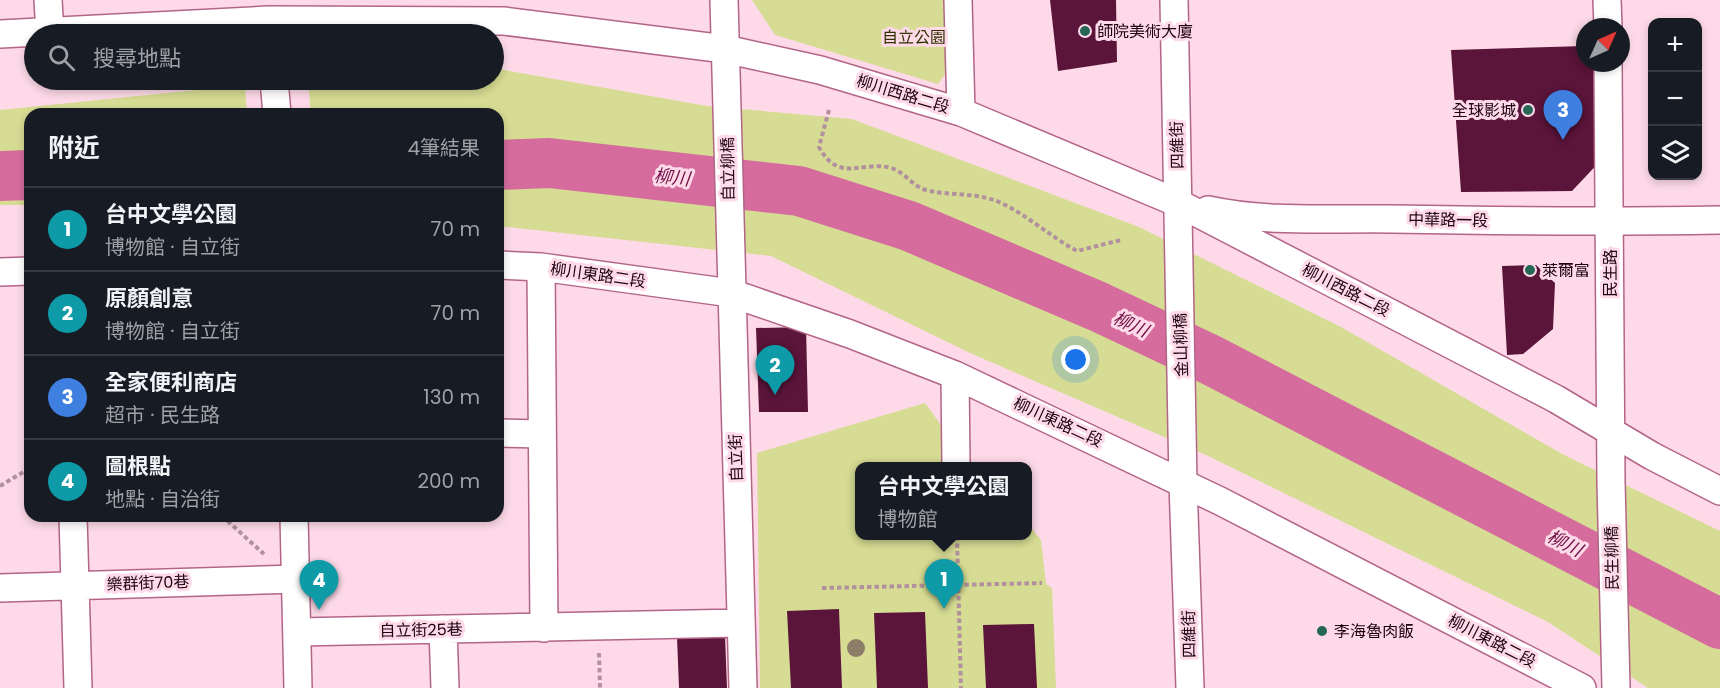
<!DOCTYPE html>
<html lang="zh-TW">
<head>
<meta charset="utf-8">
<style>
  :root { --surface:#171b24; --page:#20242c; --text:#f1f3f6; --muted:#9ea1a6; --line:#363941; --accent:#95b4ae }
  body { margin:0; font-family:Poppins,"Noto Sans TC",sans-serif; background:var(--page); color:var(--text) }
  .controls { position:absolute; right:18px; top:18px; display:grid; overflow:hidden; border-radius:12px; box-shadow:0 3px 9px #0003 }
  .controls button { width:54px; height:54px; display:grid; place-items:center; padding:0; border:0; border-bottom:2px solid var(--line); background:var(--surface); color:var(--text); font:30px sans-serif }
  .compass { position:absolute; left:1576px; top:18px; width:54px; height:54px; border-radius:50%; background:var(--surface); box-shadow:0 3px 9px #0003; rotate:45deg }
  .you { position:absolute; left:1076px; top:360px; width:21px; height:21px; margin:-15px; border:4px solid #fff; border-radius:50%; background:#1a73e8; box-shadow:0 0 0 9px #1a73e833 }
  .badge { display:grid; place-items:center; width:39px; height:39px; border-radius:50%; background:var(--accent); color:#fff; font-size:20px; font-weight:700 }
  .pin { position:absolute; translate:-50% -50px; filter:drop-shadow(0 2px 3px #0008) }
  .pin::after { content:''; position:absolute; top:32px; width:21px; height:18px; background:inherit; clip-path:polygon(0 0,100% 0,50% 100%) }
  .popup { position:absolute; left:855px; top:462px; width:177px; height:78px; box-sizing:border-box; display:grid; place-content:center; border-radius:12px; background:var(--surface); filter:drop-shadow(0 2px 4px #0005); font-size:20px; white-space:nowrap; color:var(--muted) }
  .popup b { font-size:22px; color:var(--text) }
  .popup::after { content:''; position:absolute; left:50%; top:100%; margin-left:-12px; border:12px solid transparent; border-top-color:var(--surface) }
  .list { margin:0; padding:0; list-style:none }
  h2 { display:flex; justify-content:space-between; align-items:center; height:78px; margin:0; padding:0 24px; font-size:26px }
  h2 small { font-size:20px; font-weight:400; color:var(--muted) }
  .list li { display:grid; grid-template-columns:39px 1fr auto; gap:18px; align-items:center; box-sizing:border-box; height:84px; padding:0 24px; border-top:2px solid var(--line) }
  .list b { display:block; font-size:22px; white-space:nowrap }
  .list p { margin:0; font-size:20px; white-space:nowrap; color:var(--muted) }
  .list em { font-size:20px; font-style:normal; color:var(--muted) }
  .icon { flex:none; width:33px; height:33px; fill:none; stroke:currentColor; stroke-width:2; stroke-linecap:round; stroke-linejoin:round }
  .map { position:relative; flex:none; width:1720px; height:688px; overflow:hidden }
  .search { position:absolute; background:var(--surface); box-shadow:0 3px 9px #0003; left:24px; top:24px; width:480px; height:66px; display:flex; align-items:center; gap:15px; box-sizing:border-box; padding:0 21px; border-radius:33px; color:var(--muted); font-size:22px }
  .panel { position:absolute; background:var(--surface); box-shadow:0 3px 9px #0003; left:24px; top:108px; width:480px; height:414px; border-radius:18px }
  .map>svg:first-child { display:block }
  .green { fill:#d6dc93 }
  .lines { fill:none; stroke-linecap:round; stroke-linejoin:round }
  .river { stroke:#d56c9d; stroke-width:50 }
  .building { fill:#5b143a }
  .minor-casing { stroke:#b36588; stroke-width:30 }
  .path { stroke:#b2919f; stroke-width:4; stroke-dasharray:4.5 3; stroke-linecap:butt }
  .minor { stroke:#fff; stroke-width:27 }
  .tree { fill:#8c7c68 }
  .poi-dot { fill:#256655; stroke:#fedae8; stroke-width:2 }
  .labels { text-anchor:middle; dominant-baseline:central; stroke-width:6; stroke-linejoin:round; paint-order:stroke }
  .poi-label { font-size:16px; fill:#1d0310; stroke:#fedae8; text-anchor:start }
  .park-label { font-size:16px; fill:#2e3000; stroke:#fedae8 }
  .street-label { font-size:16px; fill:#1d0310; stroke:#fedae8 }
  .water-label { font-size:18px; font-style:italic; fill:#6f0e45; stroke:#fedae8 }
</style>
</head>
<body>
<div class="map">
<svg width="1720" height="688" viewBox="0 0 1720 688">
  <rect width="100%" height="100%" fill="#fedae8"/>
  <path class="green" d="M 752,0 L 951,0 L 953,63 L 938,84 L 775,35 Z
    M 498,69 L 707,106 L 852,119 L 1139,227 L 1341,327 L 1564,455 L 1720,531 L 1720,688 L 1648,688 L 1548,622 L 1206,455 L 970,353 L 771,256 L 498,226 L 498,114 L 311,114 L 308,82 L 494,80 L 494,70 Z
    M 245,85 L 247,114 L 30,114 L 30,205 L 0,205 L 0,110 Z
    M 925,403 L 941,425 L 942,466 L 860,466 L 860,536 L 1028,536 L 1028,524 L 1041,540 L 1046,584 L 1052,588 L 1056,688 L 760,688 L 757,453 Z"/>
  <g class="lines">
    <path class="river" d="M 498,165 L 549,163 L 799,191 L 909,226 L 1099,307 L 1207,358 L 1720,624
      M 0,176 L 30,175"/>
  </g>
  <path class="building" d="M 1050,0 L 1116,0 L 1117,62 L 1058,71 Z
    M 1585,46 L 1585,63 L 1597,63 L 1605,156 L 1572,191 L 1461,192 L 1451,50 Z
    M 1536,265 L 1555,283 L 1553,329 L 1523,354 L 1507,355 L 1502,266 Z
    M 806,327 L 808,412 L 759,412 L 756,328 Z
    M 839,609 L 842,688 L 791,688 L 787,611 Z
    M 925,612 L 928,688 L 877,688 L 874,613 Z
    M 1034,624 L 1037,688 L 986,688 L 983,625 Z
    M 725,635 L 727,688 L 679,688 L 677,637 Z"/>
  <g class="lines">
    <defs>
      <path id="minor" d="M 48,0 L 50,33
        M 724,0 L 743,688
        M 958,0 L 961,112
        M 1174,0 L 1183,483 L 1190,688
        M 1607,0 L 1608,27
        M 0,34 L 269,20 L 504,21 L 725,49 L 820,70 L 961,112 L 1178,203 L 1556,399 L 1652,456 L 1720,491
        M 1608,63 L 1611,482 L 1616,688
        M 274,80 L 277,114
        M 1208,210 C 1267,223 1331,218 1391,219 C 1501,221 1610,222 1720,220
        M 498,265 L 541,267 L 731,293 L 850,334 L 955,375 L 1220,501 L 1582,688
        M 541,267 L 544,628
        M 0,272 L 30,271
        M 955,375 L 956,466
        M 498,433 L 542,434
        M 73,516 L 78,688
        M 294,516 L 298,688
        M 0,588 L 296,579
        M 443,629 L 445,688
        M 297,632 L 740,623"/>
    </defs>
    <use href="#minor" class="minor-casing"/>
    <path class="path" d="M 829,110 L 819,147 C 839,184 862,160 891,168 C 905,172 913,187 926,190 C 949,196 976,192 999,202 C 1026,214 1051,237 1077,251 L 1121,240
      M 0,486 L 30,468
      M 222,516 L 264,554
      M 957,536 L 961,688
      M 822,588 L 1042,583
      M 599,653 L 600,688"/>
    <use href="#minor" class="minor"/>
  </g>
  <circle class="tree" cx="856" cy="648" r="9"/>
  <g class="poi-dot">
    <circle cx="1085" cy="31" r="6"/>
    <circle cx="1528" cy="110" r="6"/>
    <circle cx="1530" cy="270" r="6"/>
    <circle cx="1322" cy="631" r="6"/>
  </g>
  <g class="labels">
    <g class="poi-label">
      <text x="1097" y="31">師院美術大廈</text>
      <text x="1516" y="110" text-anchor="end">全球影城</text>
      <text x="1542" y="270">萊爾富</text>
      <text x="1334" y="631">李海魯肉飯</text>
    </g>
    <g class="park-label">
      <text x="914" y="37">自立公園</text>
    </g>
    <g class="street-label">
      <text transform="translate(903 94) rotate(17)">柳川西路二段</text>
      <text transform="translate(1177 145) rotate(-91)">四維街</text>
      <text transform="translate(728 169) rotate(-91)">自立柳橋</text>
      <text transform="translate(1448 220) rotate(1)">中華路一段</text>
      <text transform="translate(1610 273) rotate(-90)">民生路</text>
      <text transform="translate(598 275) rotate(8)">柳川東路二段</text>
      <text transform="translate(1346 290) rotate(27)">柳川西路二段</text>
      <text transform="translate(1181 345) rotate(-92)">金山柳橋</text>
      <text transform="translate(1058 422) rotate(25)">柳川東路二段</text>
      <text transform="translate(736 458) rotate(-92)">自立街</text>
      <text transform="translate(1612 558) rotate(-91)">民生柳橋</text>
      <text transform="translate(148 583) rotate(-2)">樂群街70巷</text>
      <text transform="translate(421 630) rotate(-1)">自立街25巷</text>
      <text transform="translate(1189 634) rotate(-91)">四維街</text>
      <text transform="translate(1492 641) rotate(27)">柳川東路二段</text>
    </g>
    <g class="water-label">
      <text transform="translate(672 177) rotate(6)">柳川</text>
      <text transform="translate(1131 324) rotate(24)">柳川</text>
      <text transform="translate(1565 543) rotate(27)">柳川</text>
    </g>
  </g>
</svg>
<div class="controls">
<button>+</button>
<button>−</button>
<button><svg class="icon" aria-label="layers" viewBox="0 0 24 24"><path d="M12 4l9 5-9 5-9-5zM3 14l9 5 9-5"/></svg></button>
</div>
<svg class="compass" viewBox="-18 -18 36 36"><path d="M0-13l5 13h-10z" fill="#e53935"/><path d="M0 13l5-13h-10z" fill="#9ea1a6"/></svg>
<div class="you"></div>
<div class="pin badge" style="left:944px;top:609px;background:#0f9aa8">1</div>
<div class="popup"><b>台中文學公園</b>博物館</div>
<div class="pin badge" style="left:775px;top:395px;background:#0f9aa8">2</div>
<div class="pin badge" style="left:1563px;top:140px;background:#3f7fe0">3</div>
<div class="pin badge" style="left:319px;top:610px;background:#0f9aa8">4</div>
<div class="search"><svg class="icon" aria-label="search" viewBox="0 0 24 24"><circle cx="10" cy="10" r="6"/><path d="M15 15l6 6"/></svg>搜尋地點</div>
<section class="panel">
<h2>附近<small>4筆結果</small></h2>
<ul class="list">
<li><span class="badge" style="background:#0f9aa8">1</span><div><b>台中文學公園</b><p>博物館 · 自立街</p></div><em>70 m</em></li>
<li><span class="badge" style="background:#0f9aa8">2</span><div><b>原顏創意</b><p>博物館 · 自立街</p></div><em>70 m</em></li>
<li><span class="badge" style="background:#3f7fe0">3</span><div><b>全家便利商店</b><p>超市 · 民生路</p></div><em>130 m</em></li>
<li><span class="badge" style="background:#0f9aa8">4</span><div><b>圖根點</b><p>地點 · 自治街</p></div><em>200 m</em></li>
</ul>
</section>
</div>
</body>
</html>
